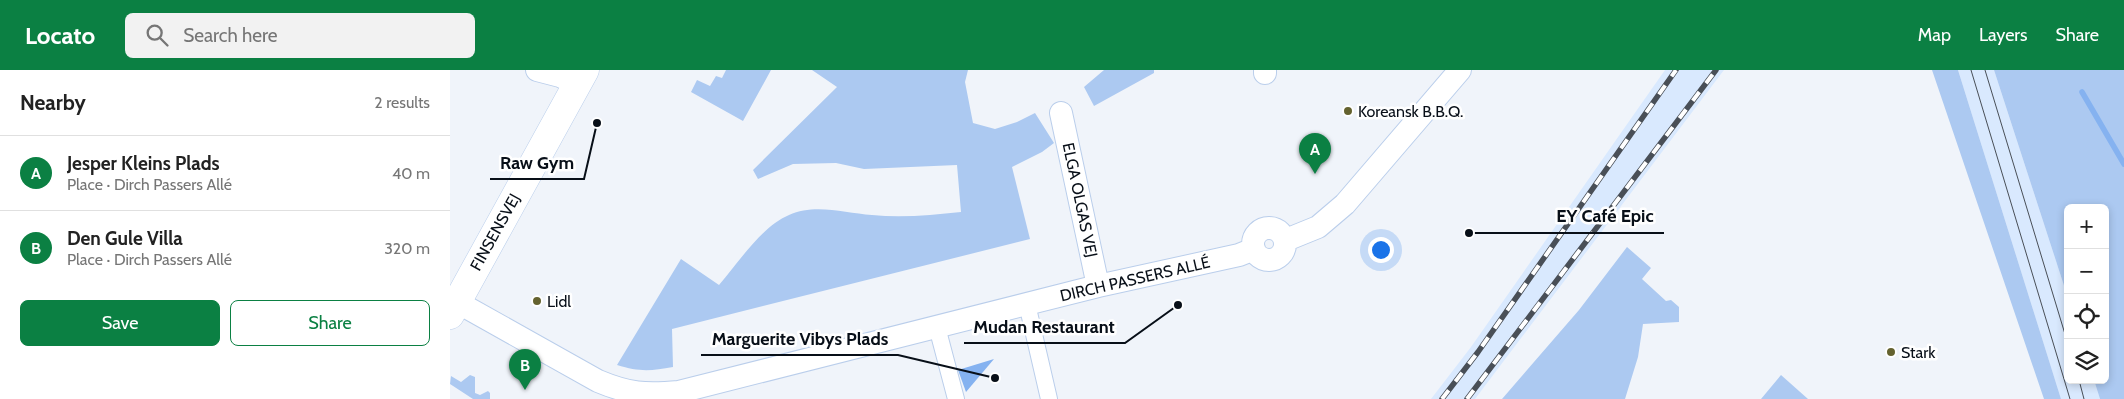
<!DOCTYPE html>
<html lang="en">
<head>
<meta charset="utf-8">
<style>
  :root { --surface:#fff; --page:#f2f2f2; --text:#222; --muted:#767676; --line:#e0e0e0; --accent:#0b8043 }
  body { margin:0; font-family:Cabin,sans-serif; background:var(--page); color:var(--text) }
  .controls { position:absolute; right:15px; bottom:15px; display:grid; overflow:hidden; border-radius:8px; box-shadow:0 2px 8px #0003 }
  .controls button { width:45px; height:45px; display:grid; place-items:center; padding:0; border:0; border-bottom:1px solid var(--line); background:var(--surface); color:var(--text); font:25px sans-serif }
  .you { position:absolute; left:930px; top:179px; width:18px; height:18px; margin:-12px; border:4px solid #fff; border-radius:50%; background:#1a73e8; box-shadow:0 0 0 8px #1a73e833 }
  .badge { display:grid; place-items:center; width:32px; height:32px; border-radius:50%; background:var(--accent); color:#fff; font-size:16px; font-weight:700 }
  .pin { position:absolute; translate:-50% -41px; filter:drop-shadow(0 1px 2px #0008) }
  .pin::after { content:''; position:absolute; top:26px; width:18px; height:15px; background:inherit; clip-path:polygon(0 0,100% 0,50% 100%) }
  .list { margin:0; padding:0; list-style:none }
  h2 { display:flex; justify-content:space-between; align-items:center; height:65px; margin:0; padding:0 20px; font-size:21px }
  h2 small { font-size:16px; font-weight:400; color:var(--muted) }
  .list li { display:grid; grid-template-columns:32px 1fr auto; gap:15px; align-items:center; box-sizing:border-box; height:75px; padding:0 20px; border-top:1px solid var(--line) }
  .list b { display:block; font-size:19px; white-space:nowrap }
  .list p { margin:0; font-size:16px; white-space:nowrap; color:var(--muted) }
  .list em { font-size:16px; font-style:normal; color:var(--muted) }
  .actions { display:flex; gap:10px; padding:15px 20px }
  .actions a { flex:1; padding:11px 0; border:1px solid var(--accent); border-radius:8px; text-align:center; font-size:18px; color:var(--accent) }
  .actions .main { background:var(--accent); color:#fff }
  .icon { flex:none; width:28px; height:28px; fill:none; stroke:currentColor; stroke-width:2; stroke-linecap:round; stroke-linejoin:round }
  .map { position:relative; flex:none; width:1674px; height:329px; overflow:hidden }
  header { display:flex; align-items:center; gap:30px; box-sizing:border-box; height:70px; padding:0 25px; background:var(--accent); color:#fff }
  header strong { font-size:24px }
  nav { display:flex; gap:28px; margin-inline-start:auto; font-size:18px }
  .search { width:350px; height:45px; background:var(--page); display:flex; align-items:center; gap:12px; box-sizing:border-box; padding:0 18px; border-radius:8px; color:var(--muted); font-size:19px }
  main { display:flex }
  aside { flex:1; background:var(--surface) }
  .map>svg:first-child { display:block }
  .built { fill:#d9e9fe }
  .green { fill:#acc9f1 }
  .water { fill:#85b2f0 }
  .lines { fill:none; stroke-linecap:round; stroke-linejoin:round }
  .stream { stroke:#85b2f0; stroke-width:5.5 }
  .pedestrian-casing { stroke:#baceeb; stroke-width:18 }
  .minor-casing { stroke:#baceeb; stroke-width:24 }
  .tertiary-casing { stroke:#baceeb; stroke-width:29 }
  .pedestrian { stroke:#fff; stroke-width:16 }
  .minor { stroke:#fff; stroke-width:22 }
  .tertiary { stroke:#fff; stroke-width:28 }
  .tram { stroke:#494f57; stroke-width:1 }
  .rail-casing { stroke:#494f57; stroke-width:5.5 }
  .rail { stroke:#fff; stroke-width:4; stroke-dasharray:11; stroke-linecap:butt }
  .poi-dot { fill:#64622f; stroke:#fff; stroke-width:2 }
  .labels { text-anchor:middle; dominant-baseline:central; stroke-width:5; stroke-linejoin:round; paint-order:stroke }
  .poi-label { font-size:16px; fill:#080f18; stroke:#fff; text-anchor:start }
  .street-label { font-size:16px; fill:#080f18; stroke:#fff }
  .leader { fill:none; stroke:#080f18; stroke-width:2 }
  .callout-dot { fill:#080f18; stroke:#fff; stroke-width:2 }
  .callout-label { font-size:18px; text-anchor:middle; font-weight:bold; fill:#080f18; stroke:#fff; stroke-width:5; stroke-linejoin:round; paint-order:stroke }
</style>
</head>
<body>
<header>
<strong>Locato</strong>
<div class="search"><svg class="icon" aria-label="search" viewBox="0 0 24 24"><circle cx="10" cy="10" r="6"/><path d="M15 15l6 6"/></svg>Search here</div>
<nav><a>Map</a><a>Layers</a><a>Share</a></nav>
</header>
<main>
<aside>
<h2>Nearby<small>2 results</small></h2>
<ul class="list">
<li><span class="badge">A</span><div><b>Jesper Kleins Plads</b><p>Place · Dirch Passers Allé</p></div><em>40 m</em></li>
<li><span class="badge">B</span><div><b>Den Gule Villa</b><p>Place · Dirch Passers Allé</p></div><em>320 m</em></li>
</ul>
<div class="actions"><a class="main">Save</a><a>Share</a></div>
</aside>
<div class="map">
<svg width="1674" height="329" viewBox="0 0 1674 329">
  <rect width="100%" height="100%" fill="#f0f4fa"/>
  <path class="built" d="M 1215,0 L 1274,0 L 1025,329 L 981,329 L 1021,277 Z
    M 1508,0 L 1544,0 L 1618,228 L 1618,310 L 1644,310 L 1650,329 L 1611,329 Z"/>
  <path class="green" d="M 276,0 L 321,0 L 293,51 L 241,22 L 247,10 L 260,16 L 266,6 L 272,8 Z
    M 362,0 L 518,0 L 515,12 L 523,53 L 545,59 L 567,52 L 585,43 L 604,73 L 592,82 L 562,97 L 580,169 L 222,259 L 223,297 C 201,301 189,302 167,295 L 231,189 L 269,215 C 289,192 311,157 339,145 C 365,133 395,143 422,145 C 452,148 482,145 511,142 L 507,95 L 414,99 L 386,93 L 343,94 L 308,109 L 303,100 L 387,17 Z
    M 654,0 L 704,0 L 704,3 L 644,36 L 634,17 Z
    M 1482,0 L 1508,0 L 1611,329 L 1594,329 Z
    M 1544,0 L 1674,0 L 1674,329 L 1650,329 L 1644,310 L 1655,310 L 1655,138 L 1618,138 L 1618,228 Z
    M 1177,177 L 1201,198 L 1192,209 L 1216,231 L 1221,230 L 1229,237 L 1229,252 L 1193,254 L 1188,287 L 1175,329 L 1052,329 L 1129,240 Z
    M 20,305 L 25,307 L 25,323 L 30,325 L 38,321 L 40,323 L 40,329 L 23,329 L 0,314 L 1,306 L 11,312 Z
    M 1331,305 L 1358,329 L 1311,329 Z"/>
  <path class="water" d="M 544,289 L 516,322 L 508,300 Z"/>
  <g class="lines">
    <path class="stream" d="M 1632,22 L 1674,94"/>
    <defs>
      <path id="pedestrian" d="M 577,234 L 599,329
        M 487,257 L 506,329"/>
      <path id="minor" d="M 87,0 L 110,6 L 127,14
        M 815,3 L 815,0
        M 611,43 L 648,216
        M803 174a16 16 0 1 1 32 0a16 16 0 1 1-32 0Z
        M 836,170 L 868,157 L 895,134 L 1010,0
        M 7,232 L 148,311 C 179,324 195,325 229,322 L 648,216 L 789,185 L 804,179"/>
      <path id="tertiary" d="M 0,245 L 135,0"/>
    </defs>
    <use href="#pedestrian" class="pedestrian-casing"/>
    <use href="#minor" class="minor-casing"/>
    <use href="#tertiary" class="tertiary-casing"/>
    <use href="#pedestrian" class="pedestrian"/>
    <use href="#minor" class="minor"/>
    <use href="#tertiary" class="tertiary"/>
    <path class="tram" d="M 1521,0 L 1620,329
      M 1535,0 L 1618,274
      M 1629,310 L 1634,329"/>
    <defs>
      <path id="rail" d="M 992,329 L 1028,282 L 1226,0
        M 1017,329 L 1266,0"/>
    </defs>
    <use href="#rail" class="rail-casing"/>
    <use href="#rail" class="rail"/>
  </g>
  <g class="poi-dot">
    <circle cx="898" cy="41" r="5"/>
    <circle cx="87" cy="231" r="5"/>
    <circle cx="1441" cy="282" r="5"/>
  </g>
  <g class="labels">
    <g class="poi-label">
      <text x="908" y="41">Koreansk B.B.Q.</text>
      <text x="97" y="231">Lidl</text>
      <text x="1451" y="282">Stark</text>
    </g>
    <g class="street-label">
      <text transform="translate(630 130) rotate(78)">ELGA OLGAS VEJ</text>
      <text transform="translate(45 162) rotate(-61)">FINSENSVEJ</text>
      <text transform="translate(685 209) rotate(-13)">DIRCH PASSERS ALLÉ</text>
    </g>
  </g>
  <path class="leader" d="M147 53L134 109H40M1019 163L1097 163H1214M728 235L675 273H514M545 308L448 285H251"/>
  <g class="callout-dot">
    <circle cx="147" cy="53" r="5"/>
    <circle cx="1019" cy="163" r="5"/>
    <circle cx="728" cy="235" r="5"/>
    <circle cx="545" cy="308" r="5"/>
  </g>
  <g class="callout-label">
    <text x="87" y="99">Raw Gym</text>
    <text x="1155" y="152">EY Café Epic</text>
    <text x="594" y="263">Mudan Restaurant</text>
    <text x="350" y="275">Marguerite Vibys Plads</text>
  </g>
</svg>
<div class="controls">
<button>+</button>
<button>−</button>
<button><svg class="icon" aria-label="locate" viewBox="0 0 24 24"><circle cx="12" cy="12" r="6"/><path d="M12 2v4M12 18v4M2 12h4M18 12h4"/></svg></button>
<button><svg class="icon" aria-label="layers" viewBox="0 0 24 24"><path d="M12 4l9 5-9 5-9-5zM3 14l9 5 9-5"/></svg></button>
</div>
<div class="you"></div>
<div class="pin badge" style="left:865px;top:104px">A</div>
<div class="pin badge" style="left:75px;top:320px">B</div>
</div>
</main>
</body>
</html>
